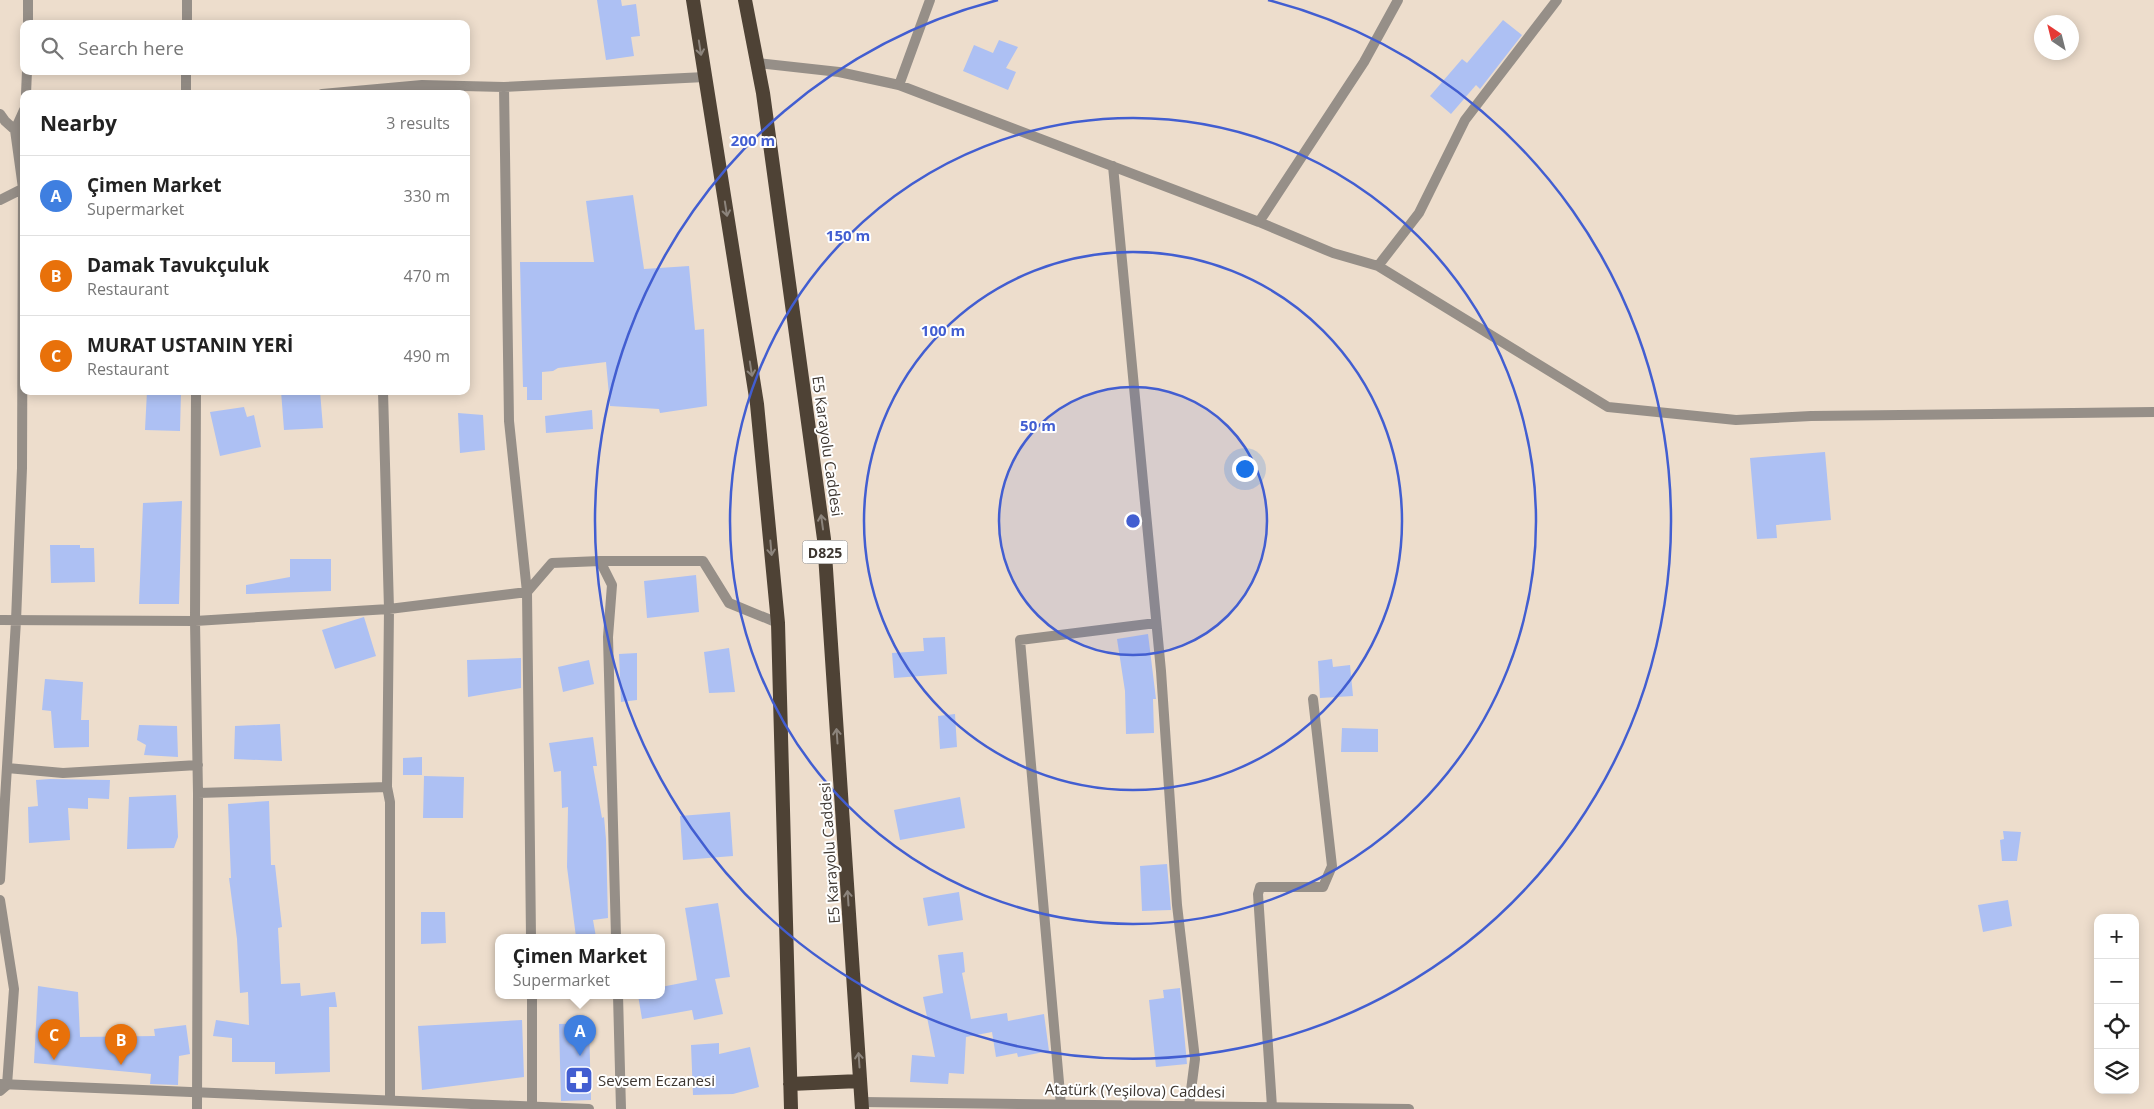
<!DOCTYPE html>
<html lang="en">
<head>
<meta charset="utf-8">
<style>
  :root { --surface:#fff; --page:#f6f6f6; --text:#222; --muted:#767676; --line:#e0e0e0; --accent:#b45309 }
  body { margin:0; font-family:"Open Sans",sans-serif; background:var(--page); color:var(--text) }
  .controls { position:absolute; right:15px; bottom:15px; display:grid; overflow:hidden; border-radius:10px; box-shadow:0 2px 12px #0003 }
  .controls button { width:45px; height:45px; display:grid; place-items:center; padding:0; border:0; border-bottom:1px solid var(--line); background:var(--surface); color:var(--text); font:25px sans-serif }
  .compass { position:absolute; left:2034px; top:15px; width:45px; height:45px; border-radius:50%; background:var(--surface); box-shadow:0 2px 12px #0003; rotate:325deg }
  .you { position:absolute; left:1244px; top:468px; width:18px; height:18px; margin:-12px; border:4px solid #fff; border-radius:50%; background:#1a73e8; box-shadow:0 0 0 8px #1a73e833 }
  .badge { display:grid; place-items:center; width:32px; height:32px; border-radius:50%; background:var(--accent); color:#fff; font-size:16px; font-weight:700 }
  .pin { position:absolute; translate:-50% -41px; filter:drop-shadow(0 1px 2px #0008) }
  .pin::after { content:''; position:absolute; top:26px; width:18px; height:15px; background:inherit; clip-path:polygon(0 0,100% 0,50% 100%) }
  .popup { position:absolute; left:495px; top:934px; width:170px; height:65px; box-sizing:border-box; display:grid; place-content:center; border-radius:10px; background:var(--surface); filter:drop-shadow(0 1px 4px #0005); font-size:16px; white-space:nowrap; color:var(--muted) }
  .popup b { font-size:19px; color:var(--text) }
  .popup::after { content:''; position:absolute; left:50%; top:100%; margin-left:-10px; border:10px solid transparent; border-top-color:var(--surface) }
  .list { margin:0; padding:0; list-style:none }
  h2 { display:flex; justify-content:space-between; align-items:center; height:65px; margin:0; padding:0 20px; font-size:21px }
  h2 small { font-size:16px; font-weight:400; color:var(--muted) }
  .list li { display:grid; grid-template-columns:32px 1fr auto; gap:15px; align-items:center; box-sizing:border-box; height:80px; padding:0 20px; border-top:1px solid var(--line) }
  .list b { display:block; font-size:19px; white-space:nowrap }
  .list p { margin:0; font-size:16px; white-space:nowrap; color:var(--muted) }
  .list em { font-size:16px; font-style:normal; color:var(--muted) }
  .icon { flex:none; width:28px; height:28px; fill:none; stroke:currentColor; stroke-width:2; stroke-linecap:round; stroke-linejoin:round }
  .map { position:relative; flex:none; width:2154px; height:1109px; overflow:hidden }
  .search { position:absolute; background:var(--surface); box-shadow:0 2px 12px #0003; left:20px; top:20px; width:450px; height:55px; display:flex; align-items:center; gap:12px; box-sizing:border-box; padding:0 18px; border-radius:10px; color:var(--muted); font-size:19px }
  .panel { position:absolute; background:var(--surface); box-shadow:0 2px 12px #0003; left:20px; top:90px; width:450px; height:305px; border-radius:10px }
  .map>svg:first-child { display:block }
  .building { fill:#adc0f3 }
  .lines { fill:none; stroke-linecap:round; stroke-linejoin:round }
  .minor { stroke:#968f88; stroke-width:10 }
  .tertiary { stroke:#968f88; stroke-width:10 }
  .trunk { stroke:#4e4235; stroke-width:14 }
  .oneway { stroke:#8c847c }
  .ring { fill:none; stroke:#425ed1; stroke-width:2.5 }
  .labels { text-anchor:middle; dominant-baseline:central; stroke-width:4; stroke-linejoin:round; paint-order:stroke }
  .shield { fill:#fff; stroke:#77726e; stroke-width:1 }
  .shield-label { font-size:14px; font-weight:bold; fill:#3d3630 }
  .street-label { font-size:15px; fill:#3d3630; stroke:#fff }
  .poi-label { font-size:15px; fill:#3d3630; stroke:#fff; text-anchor:start }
  .centre { fill:#425ed1; stroke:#fff; stroke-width:2.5 }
  .ring-label { font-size:15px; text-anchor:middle; font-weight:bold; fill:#425ed1; stroke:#fff; stroke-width:4; stroke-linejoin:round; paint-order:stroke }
</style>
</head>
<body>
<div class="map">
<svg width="2154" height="1109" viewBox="0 0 2154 1109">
  <rect width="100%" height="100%" fill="#edddcc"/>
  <path class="building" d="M 597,0 L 621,0 L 622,6 L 636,4 L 640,36 L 631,37 L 634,56 L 606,60 Z
    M 1503,20 L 1522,35 L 1480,89 L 1476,85 L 1451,114 L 1430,96 L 1462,59 L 1467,63 Z
    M 999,40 L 1018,47 L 1006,68 L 1016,72 L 1008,90 L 963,71 L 974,45 L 993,53 Z
    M 633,195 L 644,269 L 689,266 L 695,330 L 704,329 L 707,406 L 660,413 L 659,409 L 610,406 L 606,362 L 558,368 L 553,371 L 542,372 L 542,400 L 527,400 L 527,387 L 523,387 L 520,262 L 594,262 L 586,201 Z
    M 147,391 L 181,392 L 180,431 L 145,430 Z
    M 281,391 L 320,391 L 323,428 L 284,430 Z
    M 244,407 L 247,417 L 254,415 L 261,447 L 220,456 L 210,412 Z
    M 592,410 L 593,429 L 546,433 L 545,416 Z
    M 458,413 L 483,415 L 485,450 L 460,453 Z
    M 1825,452 L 1831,520 L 1776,525 L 1777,538 L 1757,539 L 1750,458 Z
    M 182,501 L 179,604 L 139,604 L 143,503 Z
    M 50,545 L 80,545 L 80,548 L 94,548 L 95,582 L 51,583 Z
    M 290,559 L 331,559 L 331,591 L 246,594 L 246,585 L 290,577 Z
    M 696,575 L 699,612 L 647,618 L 644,581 Z
    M 364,617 L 376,656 L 335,669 L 322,630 Z
    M 1148,634 L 1156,699 L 1153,699 L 1154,733 L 1126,734 L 1125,691 L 1117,639 Z
    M 945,637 L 947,674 L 894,678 L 892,653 L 924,651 L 923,638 Z
    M 729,648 L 735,692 L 709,693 L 704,652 Z
    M 637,653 L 637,700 L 621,702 L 619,654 Z
    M 521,658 L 521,688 L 468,697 L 467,660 Z
    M 1332,659 L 1333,667 L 1350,665 L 1353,696 L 1320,698 L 1318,661 Z
    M 589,660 L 594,684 L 563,692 L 558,667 Z
    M 45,679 L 83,682 L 81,720 L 89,720 L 89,747 L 54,748 L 51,711 L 42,710 Z
    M 955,714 L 957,747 L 940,749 L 938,716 Z
    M 280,724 L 282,761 L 234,759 L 235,726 Z
    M 139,725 L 177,726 L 178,757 L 144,755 L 146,745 L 137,740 Z
    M 1342,728 L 1378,729 L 1378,752 L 1341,752 Z
    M 593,737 L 597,766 L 593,766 L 602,818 L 604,817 L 606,839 L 608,918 L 593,920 L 596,937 L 576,937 L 567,867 L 568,807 L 562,808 L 561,771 L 554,772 L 549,743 Z
    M 422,757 L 422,775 L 403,775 L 403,758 Z
    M 424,776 L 464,777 L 463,818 L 423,818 Z
    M 50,779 L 110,780 L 109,799 L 88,798 L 88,809 L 68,808 L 70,840 L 29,843 L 28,807 L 38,806 L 36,780 Z
    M 176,795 L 178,837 L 174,848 L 127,849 L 129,797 Z
    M 960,797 L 965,828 L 900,840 L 894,810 Z
    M 269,801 L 271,865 L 275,865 L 282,927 L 278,928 L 281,984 L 300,983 L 301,996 L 335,992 L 337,1007 L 329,1007 L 330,1072 L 275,1074 L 275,1062 L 232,1062 L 232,1038 L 213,1036 L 216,1020 L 249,1025 L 248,992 L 240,993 L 237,939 L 229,878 L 231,878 L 228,804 Z
    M 730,812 L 733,856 L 683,860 L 680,816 Z
    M 2003,831 L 2021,832 L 2017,861 L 2002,861 L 2000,840 L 2004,839 Z
    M 1167,864 L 1171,910 L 1142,911 L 1140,866 Z
    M 959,892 L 963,920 L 928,926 L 923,898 Z
    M 2008,900 L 2012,926 L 1983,932 L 1978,905 Z
    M 718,903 L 730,977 L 715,979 L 723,1014 L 694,1020 L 692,1010 L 642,1019 L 638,995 L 661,995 L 661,987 L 697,980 L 685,908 Z
    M 421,912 L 445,912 L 446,943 L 421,944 Z
    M 963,952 L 965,972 L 962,973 L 971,1019 L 1007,1013 L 1008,1021 L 1044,1014 L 1049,1051 L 1018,1057 L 1017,1053 L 996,1057 L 992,1032 L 966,1037 L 964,1074 L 949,1073 L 948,1084 L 910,1082 L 912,1055 L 935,1057 L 923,997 L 943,993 L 938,955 Z
    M 38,986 L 78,992 L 80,1037 L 155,1036 L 154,1029 L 186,1025 L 190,1054 L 179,1056 L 178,1085 L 150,1084 L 151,1074 L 34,1063 Z
    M 1180,988 L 1187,1064 L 1156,1067 L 1149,1000 L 1164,998 L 1163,990 Z
    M 522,1020 L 524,1077 L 422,1090 L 418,1026 Z
    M 589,1023 L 591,1100 L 561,1101 L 559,1024 Z
    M 719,1043 L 719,1054 L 750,1047 L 759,1087 L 733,1094 L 693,1095 L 691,1045 Z"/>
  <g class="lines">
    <path class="minor" d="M 28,24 L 28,0
      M 187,24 L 187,0
      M 757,63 L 839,72 L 899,85 L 1259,222 L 1333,253 L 1378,266 L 1608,407 L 1736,420 L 1811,416 L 2154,412
      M 899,85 L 930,0
      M 504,87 L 509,421 L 527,592 L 531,937
      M 26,94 L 27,71
      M 186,94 L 186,71
      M 322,94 L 422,85 L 504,87 L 705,77
      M 0,114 L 5,121 L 15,130
      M 1113,166 L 1161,671 L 1177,905 L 1195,1059 L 1189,1106
      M 0,200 L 24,188
      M 1259,222 L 1364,62 L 1398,0
      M 1378,266 L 1419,213 L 1465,120 L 1557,0
      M 196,391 L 195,621 L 198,793 L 197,1109
      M 383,391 L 389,609 L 387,787 L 390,802 L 390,1100
      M 600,561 L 703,561 L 729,603 L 778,623
      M 0,620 L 195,621 L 389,609 L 527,592 L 552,563 L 600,561 L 612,585 L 608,637 L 616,937
      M 7,768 L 63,773 L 198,765
      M 198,793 L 387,787
      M 0,880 L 16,621 L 22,468 L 23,188 L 15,130 L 24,110
      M 0,900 L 14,989 L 7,1085 L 0,1091
      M 532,995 L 532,1109
      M 618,995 L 621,1109
      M 1061,1105 L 1020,640 L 1156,623
      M 1272,1107 L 1258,894 L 1260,887 L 1323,887 L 1332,866 L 1313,699"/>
    <path class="tertiary" d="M 0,1084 L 589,1109
      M 862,1102 L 1409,1109"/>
    <path class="trunk" d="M 693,0 L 757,404 L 778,623 L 791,1109
      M 745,0 L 763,93 L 824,539 L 862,1109
      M 790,1084 L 860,1081"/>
  </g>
  <defs><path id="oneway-shaft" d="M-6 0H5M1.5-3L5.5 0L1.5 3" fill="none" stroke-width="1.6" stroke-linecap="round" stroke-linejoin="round" transform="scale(1.25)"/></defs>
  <g class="oneway">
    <use href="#oneway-shaft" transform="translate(700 48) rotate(81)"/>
    <use href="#oneway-shaft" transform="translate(726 209) rotate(81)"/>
    <use href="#oneway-shaft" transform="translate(751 369) rotate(81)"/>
    <use href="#oneway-shaft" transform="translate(822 522) rotate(-98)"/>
    <use href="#oneway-shaft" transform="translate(771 548) rotate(85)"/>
    <use href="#oneway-shaft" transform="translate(837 736) rotate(-94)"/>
    <use href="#oneway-shaft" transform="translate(848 898) rotate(-94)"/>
    <use href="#oneway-shaft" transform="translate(859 1060) rotate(-94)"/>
  </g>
  <circle cx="1133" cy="521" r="134" fill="#425ed1" fill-opacity=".12"/>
  <g class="ring">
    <circle cx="1133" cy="521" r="134"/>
    <circle cx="1133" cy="521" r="269"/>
    <circle cx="1133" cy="521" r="403"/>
    <path d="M1268 0A538 538 0 1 1 998 0"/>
  </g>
  <defs>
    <symbol id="pharmacy-square" viewBox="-11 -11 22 22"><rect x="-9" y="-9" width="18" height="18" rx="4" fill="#425ed1" stroke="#fff"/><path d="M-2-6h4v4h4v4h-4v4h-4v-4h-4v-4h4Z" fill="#fff"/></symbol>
  </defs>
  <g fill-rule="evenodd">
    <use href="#pharmacy-square" x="563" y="1064" width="32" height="32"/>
  </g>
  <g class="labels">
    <rect class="shield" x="802.5" y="540.5" width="45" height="23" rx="4"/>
    <g class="shield-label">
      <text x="825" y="552">D825</text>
    </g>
    <g class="street-label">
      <text transform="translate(828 446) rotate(82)">E5 Karayolu Caddesi</text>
      <text transform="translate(829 853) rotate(-94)">E5 Karayolu Caddesi</text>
      <text transform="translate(1135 1090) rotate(1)">Atatürk (Yeşilova) Caddesi</text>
    </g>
    <g class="poi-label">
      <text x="598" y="1080">Sevsem Eczanesi</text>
    </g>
  </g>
  <circle cx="1133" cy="521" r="8" class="centre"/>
  <g class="ring-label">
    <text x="753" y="146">200 m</text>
    <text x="848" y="241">150 m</text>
    <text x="943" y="336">100 m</text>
    <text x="1038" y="431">50 m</text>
  </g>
</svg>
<div class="controls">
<button>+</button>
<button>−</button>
<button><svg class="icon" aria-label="locate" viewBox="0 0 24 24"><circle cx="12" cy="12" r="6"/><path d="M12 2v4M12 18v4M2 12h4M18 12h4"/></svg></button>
<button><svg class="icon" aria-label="layers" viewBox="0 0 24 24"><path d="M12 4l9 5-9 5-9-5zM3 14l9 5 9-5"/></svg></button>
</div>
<svg class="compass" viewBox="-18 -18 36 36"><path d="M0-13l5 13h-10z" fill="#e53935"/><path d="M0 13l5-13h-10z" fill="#767676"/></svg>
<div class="you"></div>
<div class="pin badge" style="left:580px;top:1056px;background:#3f7fe0">A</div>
<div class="popup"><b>Çimen Market</b>Supermarket</div>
<div class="pin badge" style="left:121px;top:1065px;background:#e8710a">B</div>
<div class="pin badge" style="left:54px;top:1060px;background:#e8710a">C</div>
<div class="search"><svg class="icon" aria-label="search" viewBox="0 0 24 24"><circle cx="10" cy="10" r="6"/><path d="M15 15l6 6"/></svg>Search here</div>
<section class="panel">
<h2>Nearby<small>3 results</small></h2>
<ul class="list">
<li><span class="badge" style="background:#3f7fe0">A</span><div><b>Çimen Market</b><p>Supermarket</p></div><em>330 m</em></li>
<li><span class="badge" style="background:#e8710a">B</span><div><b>Damak Tavukçuluk</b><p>Restaurant</p></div><em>470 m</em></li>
<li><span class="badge" style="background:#e8710a">C</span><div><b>MURAT USTANIN YERİ</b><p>Restaurant</p></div><em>490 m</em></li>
</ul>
</section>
</div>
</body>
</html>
